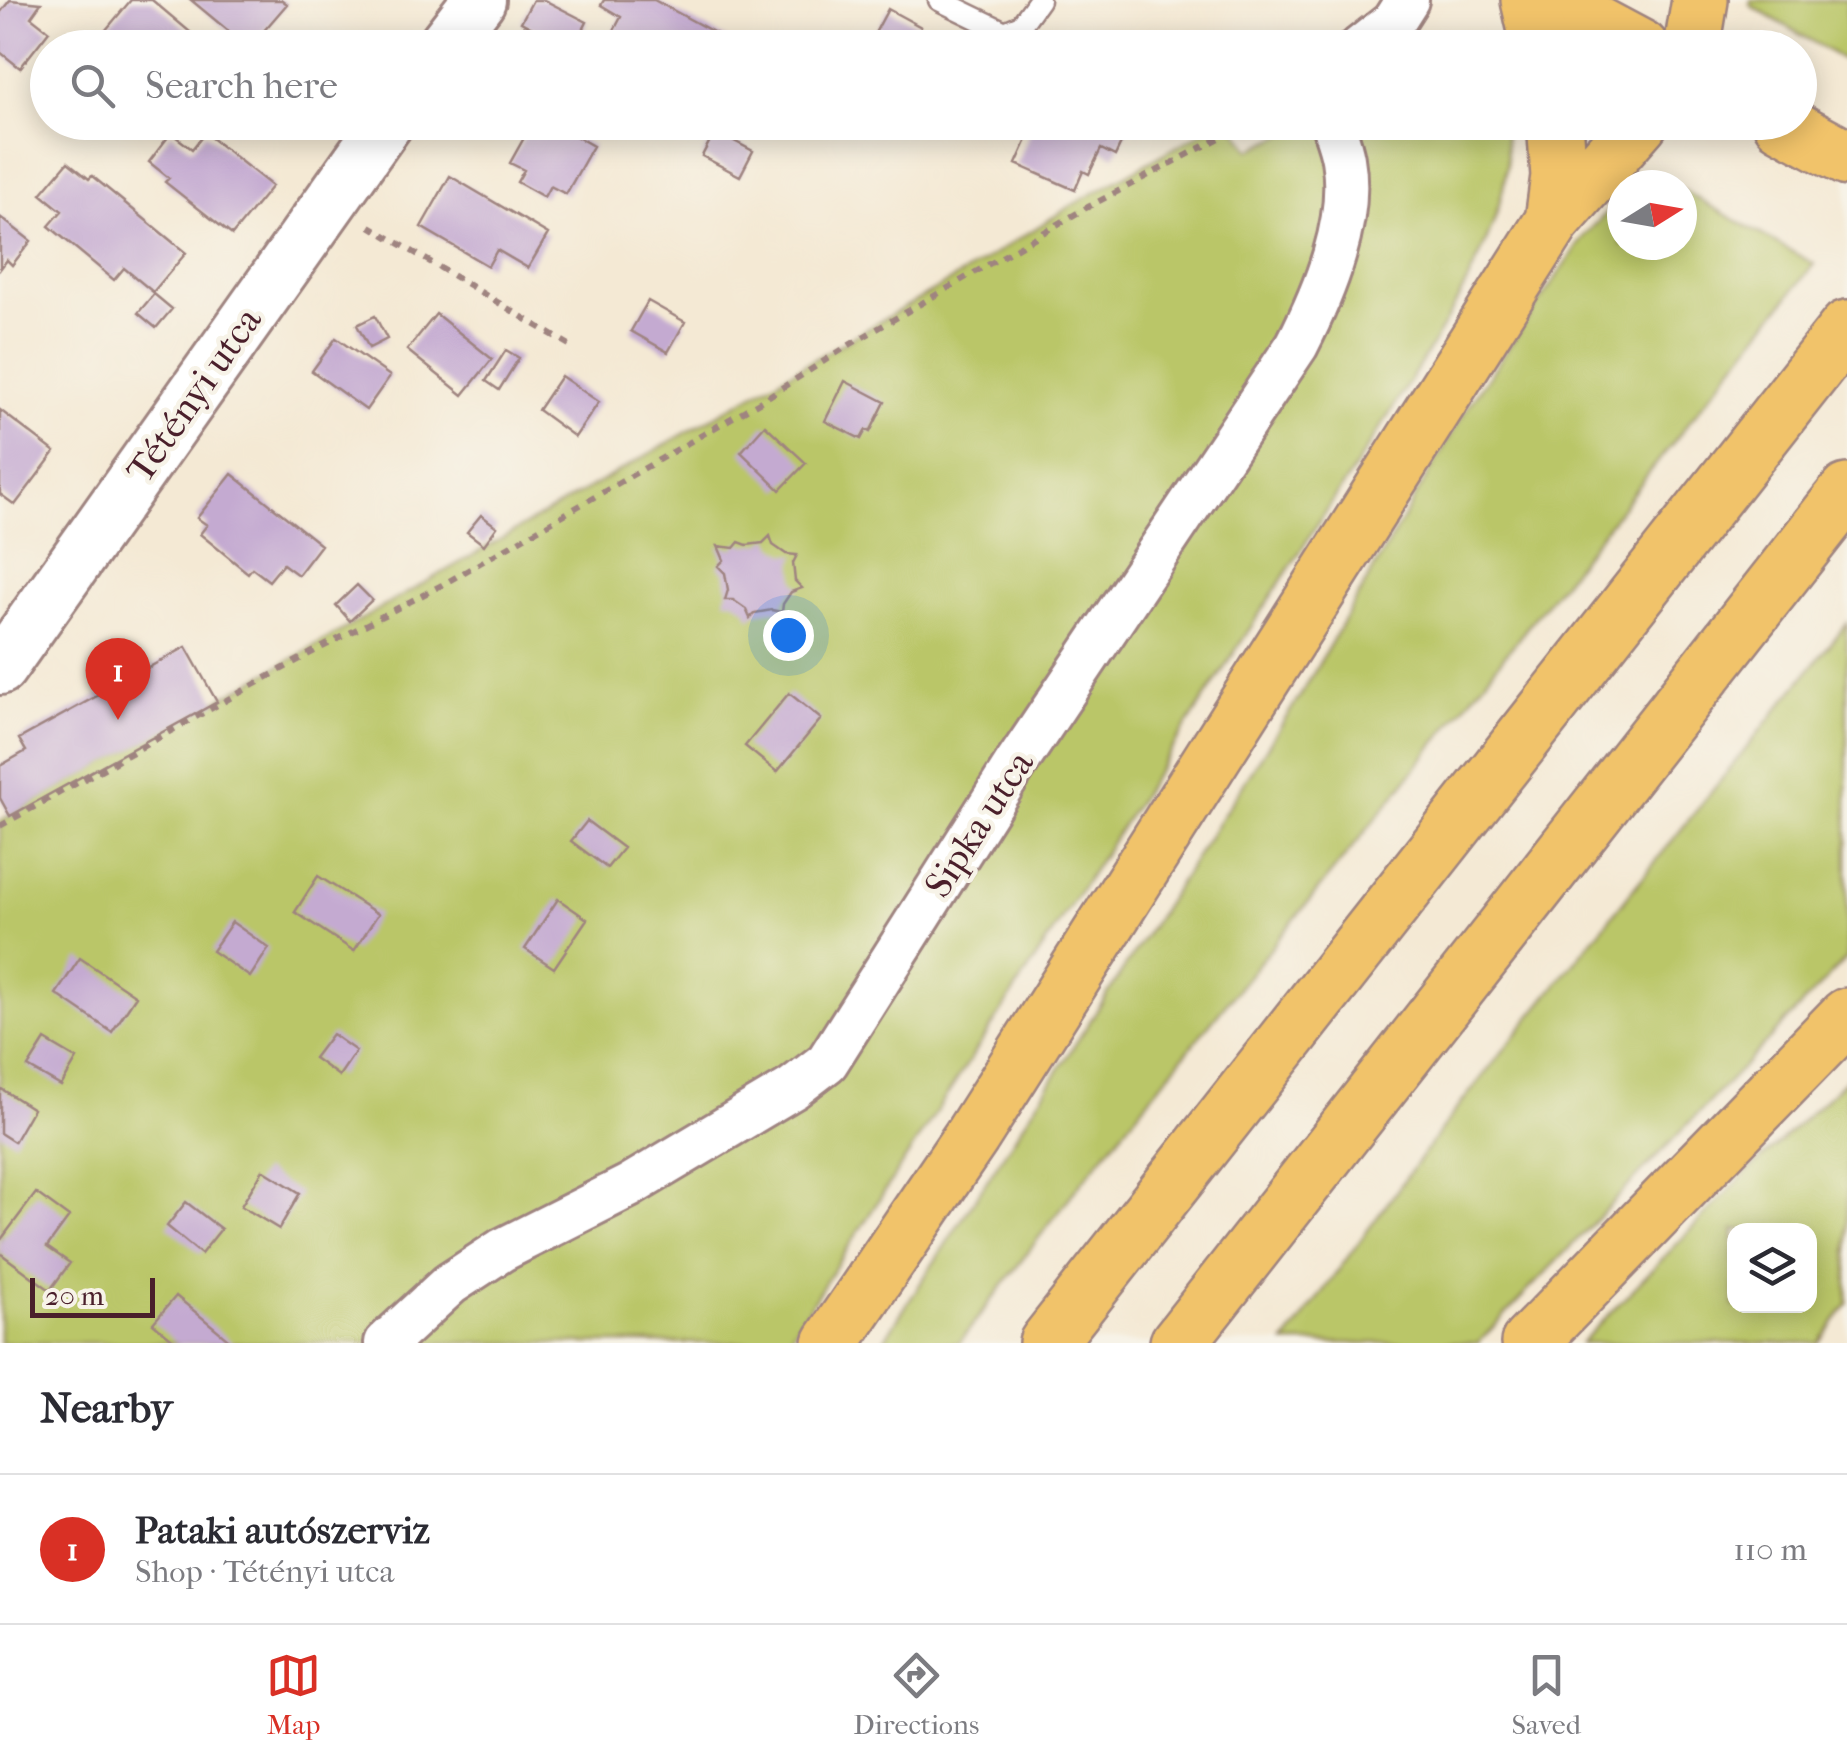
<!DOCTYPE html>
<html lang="en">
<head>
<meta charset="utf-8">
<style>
  :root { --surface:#fff; --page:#f7f7f7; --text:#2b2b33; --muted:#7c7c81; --line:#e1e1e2; --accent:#d93025 }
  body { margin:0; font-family:"IM FELL French Canon",serif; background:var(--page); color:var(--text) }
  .controls { position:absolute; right:30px; bottom:30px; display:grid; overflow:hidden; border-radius:20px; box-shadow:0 5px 25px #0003 }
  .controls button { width:90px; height:90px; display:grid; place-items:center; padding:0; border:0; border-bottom:2px solid var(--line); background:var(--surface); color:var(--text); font:50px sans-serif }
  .compass { position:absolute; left:1607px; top:170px; width:90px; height:90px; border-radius:50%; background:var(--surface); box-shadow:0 5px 25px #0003; rotate:79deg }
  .scale { position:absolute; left:30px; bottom:25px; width:125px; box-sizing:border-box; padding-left:10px; border:5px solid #4a1f2b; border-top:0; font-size:28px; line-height:35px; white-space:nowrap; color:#4a1f2b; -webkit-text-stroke:8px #f7f3e8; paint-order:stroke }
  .you { position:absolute; left:788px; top:635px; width:35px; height:35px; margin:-25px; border:8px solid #fff; border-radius:50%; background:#1a73e8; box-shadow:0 0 0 15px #1a73e833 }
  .badge { display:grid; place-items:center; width:65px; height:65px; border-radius:50%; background:var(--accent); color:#fff; font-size:32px; font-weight:700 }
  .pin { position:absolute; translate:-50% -82px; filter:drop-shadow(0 2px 5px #0008) }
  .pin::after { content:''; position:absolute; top:52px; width:35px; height:30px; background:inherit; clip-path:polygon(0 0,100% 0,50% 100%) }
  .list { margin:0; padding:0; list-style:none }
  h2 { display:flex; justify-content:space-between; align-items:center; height:130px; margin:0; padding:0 40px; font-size:42px }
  h2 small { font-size:32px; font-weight:400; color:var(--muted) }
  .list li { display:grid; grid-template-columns:65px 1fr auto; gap:30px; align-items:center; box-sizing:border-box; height:150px; padding:0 40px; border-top:2px solid var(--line) }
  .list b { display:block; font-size:38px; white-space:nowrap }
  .list p { margin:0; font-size:32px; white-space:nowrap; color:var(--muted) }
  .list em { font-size:32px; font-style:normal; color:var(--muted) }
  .icon { flex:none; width:55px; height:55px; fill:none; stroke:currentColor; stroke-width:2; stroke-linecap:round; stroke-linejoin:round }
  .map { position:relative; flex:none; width:1847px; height:1343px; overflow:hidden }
  .search { position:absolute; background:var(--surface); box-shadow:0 5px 25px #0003; left:30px; right:30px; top:30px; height:110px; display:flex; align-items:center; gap:25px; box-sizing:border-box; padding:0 35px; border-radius:55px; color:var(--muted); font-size:38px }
  .sheet { height:280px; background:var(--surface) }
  nav { display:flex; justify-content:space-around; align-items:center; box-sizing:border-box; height:140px; border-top:2px solid var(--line); background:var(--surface); font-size:28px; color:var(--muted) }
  nav a { display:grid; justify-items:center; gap:5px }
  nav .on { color:var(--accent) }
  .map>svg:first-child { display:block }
  .green { fill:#bac668; stroke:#82724a; stroke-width:2.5; fill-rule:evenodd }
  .building { fill:#c4aad1 }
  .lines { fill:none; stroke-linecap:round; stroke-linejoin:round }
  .service-casing { stroke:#9f8480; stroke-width:25 }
  .minor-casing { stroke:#9f8480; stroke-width:48 }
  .tertiary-casing { stroke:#9f8480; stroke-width:58 }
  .primary-casing { stroke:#9f8480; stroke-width:60 }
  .trunk-casing { stroke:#9f8480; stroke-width:60 }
  .path { stroke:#9f8480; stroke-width:6; stroke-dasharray:8 8; stroke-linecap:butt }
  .service { stroke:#fff; stroke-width:20 }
  .minor { stroke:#fff; stroke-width:42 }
  .tertiary { stroke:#fff; stroke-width:52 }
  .primary { stroke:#f1c36a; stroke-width:55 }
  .trunk { stroke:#f1c36a; stroke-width:55 }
  .labels { text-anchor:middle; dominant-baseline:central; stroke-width:9; stroke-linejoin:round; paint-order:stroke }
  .street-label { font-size:38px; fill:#4a1f2b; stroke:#f7f3e8 }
</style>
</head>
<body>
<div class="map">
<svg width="1847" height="1343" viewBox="0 0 1847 1343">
  <rect width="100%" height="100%" fill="#f7f3e8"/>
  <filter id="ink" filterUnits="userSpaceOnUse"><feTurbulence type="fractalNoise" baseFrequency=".01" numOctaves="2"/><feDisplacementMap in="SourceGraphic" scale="20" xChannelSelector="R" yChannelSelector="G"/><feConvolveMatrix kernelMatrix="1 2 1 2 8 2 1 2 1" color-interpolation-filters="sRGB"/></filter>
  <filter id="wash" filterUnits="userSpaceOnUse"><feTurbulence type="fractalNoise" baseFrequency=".0048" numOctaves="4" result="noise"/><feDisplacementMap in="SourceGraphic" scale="40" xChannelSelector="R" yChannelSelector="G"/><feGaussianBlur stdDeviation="2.25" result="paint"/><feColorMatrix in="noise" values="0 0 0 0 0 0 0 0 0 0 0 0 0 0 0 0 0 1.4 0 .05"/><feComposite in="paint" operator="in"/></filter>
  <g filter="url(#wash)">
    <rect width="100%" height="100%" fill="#f4e9d4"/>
    <path class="green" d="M 1751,0 L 1847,0 L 1847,62 L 1750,5 Z
      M 1219,123 L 1232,123 L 1251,150 L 1308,123 L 1501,123 C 1532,201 1430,346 1390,413 L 786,1343 L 0,1343 L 0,821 L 294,658 L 971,269 L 1074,204 Z
      M 1682,190 L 1814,264 L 1382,811 L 1072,1194 L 959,1343 L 882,1343 L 1302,693 L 1465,411 L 1585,235 L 1622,197 L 1622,245 L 1682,245 Z
      M 1847,623 L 1847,958 L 1478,1343 L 1285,1343 L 1455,1111 Z
      M 1847,1079 L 1847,1304 L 1819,1343 L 1581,1343 L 1742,1177 ZM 1734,1230 L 1810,1230 L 1810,1306 L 1734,1306 Z"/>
    <g id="blocks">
      <path class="building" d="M 10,0 L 41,3 L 31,17 L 49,31 L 20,68 L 0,52 L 0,13 Z
        M 131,0 L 152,0 L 209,48 L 125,48 L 105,31 Z
        M 191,0 L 282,0 L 287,4 L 249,48 Z
        M 533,0 L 544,0 L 587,22 L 583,30 L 607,42 L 604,48 L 570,48 L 521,22 Z
        M 604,0 L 654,0 L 743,48 L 613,48 L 607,44 L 621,17 L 601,5 Z
        M 888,9 L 921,27 L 909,48 L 867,48 Z
        M 500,122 L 551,122 L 593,146 L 566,194 L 550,186 L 544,197 L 517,182 L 524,170 L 510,163 L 525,136 Z
        M 1035,122 L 1128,122 L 1130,124 L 1115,156 L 1101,149 L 1089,174 L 1083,171 L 1075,190 L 1016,164 Z
        M 715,131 L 753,151 L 740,176 L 702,156 Z
        M 171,133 L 192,149 L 205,133 L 272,186 L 232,235 L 165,182 L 169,178 L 149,162 Z
        M 68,162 L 89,179 L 92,176 L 186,253 L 153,292 L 124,268 L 114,280 L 49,226 L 62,211 L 41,194 Z
        M 450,176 L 548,234 L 528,268 L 497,250 L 488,266 L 421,227 Z
        M 0,217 L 31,241 L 12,265 L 7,260 L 0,269 Z
        M 154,294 L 172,309 L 156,328 L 138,313 Z
        M 648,301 L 685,322 L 668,352 L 631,331 Z
        M 436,314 L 492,359 L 463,395 L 407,350 Z
        M 375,316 L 387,339 L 369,348 L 357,325 Z
        M 336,338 L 390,376 L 366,410 L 312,371 Z
        M 506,350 L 519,358 L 499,390 L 486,381 Z
        M 561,376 L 599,402 L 575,437 L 538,410 Z
        M 845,381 L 885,402 L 870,432 L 866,430 L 861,439 L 825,421 Z
        M 0,410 L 55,452 L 15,505 L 0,494 Z
        M 765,425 L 806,463 L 780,490 L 741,452 Z
        M 232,474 L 321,545 L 298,575 L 283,564 L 269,581 L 252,568 L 248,573 L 200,534 L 207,525 L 197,518 Z
        M 481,515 L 497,527 L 484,545 L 467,532 Z
        M 770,536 L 773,545 L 786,554 L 797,555 L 793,563 L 795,581 L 802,588 L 791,592 L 783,604 L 782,612 L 772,610 L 755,613 L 750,618 L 746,609 L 733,600 L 725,600 L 728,590 L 725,573 L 718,566 L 724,560 L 718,546 L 734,548 L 739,542 L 747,545 L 763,543 Z
        M 357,585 L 372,600 L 350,621 L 336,605 Z
        M 186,647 L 217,702 L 10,816 L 0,798 L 0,766 L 26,751 L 19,739 Z
        M 789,693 L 821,719 L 777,772 L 745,746 Z
        M 587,821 L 623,848 L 607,868 L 571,841 Z
        M 318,876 L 378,914 L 354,951 L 295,912 Z
        M 558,899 L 587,919 L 554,968 L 525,949 Z
        M 232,922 L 269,948 L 250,977 L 212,951 Z
        M 80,958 L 136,996 L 112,1032 L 56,994 Z
        M 332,1034 L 356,1051 L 339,1076 L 314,1058 Z
        M 45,1040 L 77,1059 L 61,1086 L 28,1067 Z
        M 0,1088 L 33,1109 L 14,1142 L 0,1133 Z
        M 263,1170 L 300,1193 L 279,1229 L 241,1206 Z
        M 36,1193 L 69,1217 L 47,1247 L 70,1263 L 50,1290 L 0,1253 L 0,1241 Z
        M 186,1202 L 221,1229 L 201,1254 L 167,1226 Z
        M 176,1296 L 233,1343 L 177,1343 L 153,1323 Z"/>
    </g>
  </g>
  <g filter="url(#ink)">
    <use href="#blocks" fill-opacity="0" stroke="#9f8480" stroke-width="2.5"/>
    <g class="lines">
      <defs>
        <path id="service" d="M 939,0 L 1005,32 L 1021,25 L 1039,0"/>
        <path id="minor" d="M 1360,48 L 1393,22 L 1407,0
          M 386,1343 L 450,1284 L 502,1250 L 629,1186 L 793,1088 L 827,1062 L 1014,767 L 1297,345 C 1324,292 1354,221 1343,159 C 1341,147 1336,134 1332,122"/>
        <path id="tertiary" d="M 442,48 L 479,0
          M 0,668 L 387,122"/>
        <path id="primary" d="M 1551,0 L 1641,48
          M 1781,122 L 1847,158"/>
        <path id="trunk" d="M 1529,0 L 1540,48
          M 1692,48 L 1700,0
          M 1553,221 L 1559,176 L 1555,122
          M 831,1343 L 972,1136 L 1553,221 L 1640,122
          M 1047,1343 L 1847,328
          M 1178,1343 L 1847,492
          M 1529,1343 L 1847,1016"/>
      </defs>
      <use href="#service" class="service-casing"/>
      <use href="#minor" class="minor-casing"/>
      <use href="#tertiary" class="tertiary-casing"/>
      <use href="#primary" class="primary-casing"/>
      <use href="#trunk" class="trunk-casing"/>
      <path class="path" d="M 370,226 L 571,346
        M 0,826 L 311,653 L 442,585 L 766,398 L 851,344 L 1086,208 L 1235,130"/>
      <use href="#service" class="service"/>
      <use href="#minor" class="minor"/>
      <use href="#tertiary" class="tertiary"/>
      <use href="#primary" class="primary"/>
      <use href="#trunk" class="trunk"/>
    </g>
  </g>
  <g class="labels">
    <g class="street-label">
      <text transform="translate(194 395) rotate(-55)">Tétényi utca</text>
      <text transform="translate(979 824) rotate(-57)">Sipka utca</text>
    </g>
  </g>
</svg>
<div class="controls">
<button><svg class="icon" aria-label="layers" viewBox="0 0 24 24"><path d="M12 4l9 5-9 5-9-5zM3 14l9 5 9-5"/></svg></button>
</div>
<svg class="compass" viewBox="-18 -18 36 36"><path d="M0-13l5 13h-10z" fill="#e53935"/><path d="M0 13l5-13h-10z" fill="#7c7c81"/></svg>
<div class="scale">20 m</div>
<div class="you"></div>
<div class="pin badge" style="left:118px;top:720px">1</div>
<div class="search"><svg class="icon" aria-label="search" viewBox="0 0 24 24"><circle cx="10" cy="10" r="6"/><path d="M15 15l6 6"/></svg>Search here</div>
</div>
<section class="sheet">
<h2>Nearby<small></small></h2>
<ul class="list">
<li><span class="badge">1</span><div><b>Pataki autószerviz</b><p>Shop · Tétényi utca</p></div><em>110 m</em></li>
</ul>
</section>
<nav>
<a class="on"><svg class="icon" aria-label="map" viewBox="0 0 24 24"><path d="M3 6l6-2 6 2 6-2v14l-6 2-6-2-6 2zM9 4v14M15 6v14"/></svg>Map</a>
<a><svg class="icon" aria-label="directions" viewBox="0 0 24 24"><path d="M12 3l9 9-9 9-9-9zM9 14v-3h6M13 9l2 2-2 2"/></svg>Directions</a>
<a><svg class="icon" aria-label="saved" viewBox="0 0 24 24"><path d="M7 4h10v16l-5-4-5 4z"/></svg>Saved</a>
</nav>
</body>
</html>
